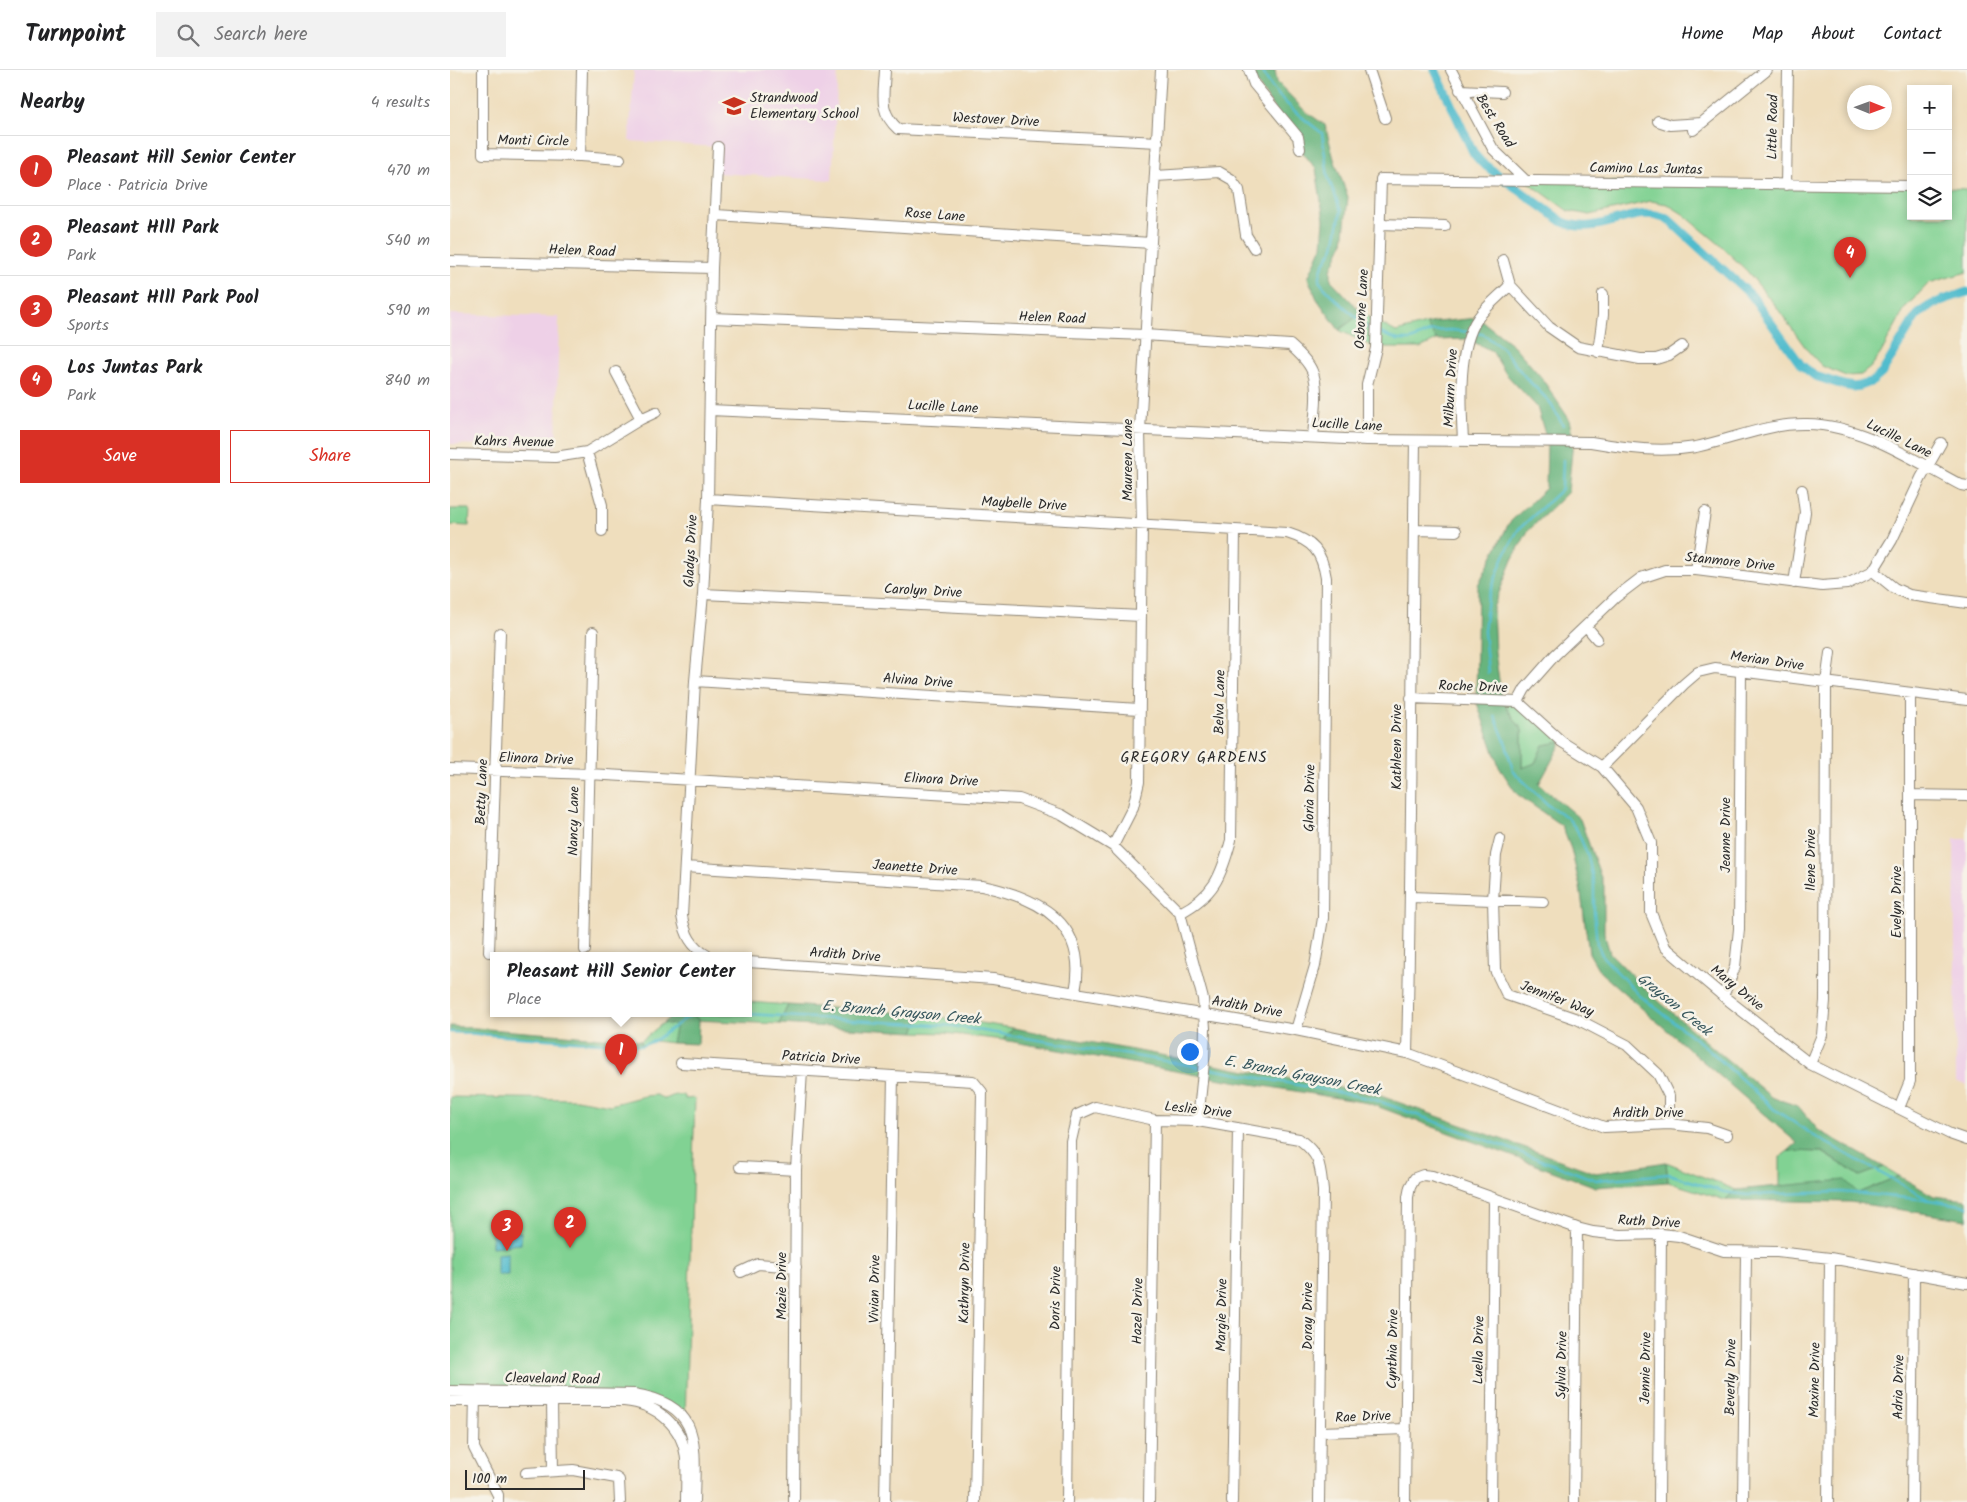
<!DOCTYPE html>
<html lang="en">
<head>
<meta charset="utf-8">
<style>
  :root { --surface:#fff; --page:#f2f2f2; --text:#202124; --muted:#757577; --line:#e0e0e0; --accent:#d93025 }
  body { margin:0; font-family:Kalam,sans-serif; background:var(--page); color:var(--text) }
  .controls { position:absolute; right:15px; top:15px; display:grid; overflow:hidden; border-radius:0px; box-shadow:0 2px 8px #0003 }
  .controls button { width:45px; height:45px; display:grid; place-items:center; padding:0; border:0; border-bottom:1px solid var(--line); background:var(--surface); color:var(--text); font:25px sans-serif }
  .compass { position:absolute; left:1397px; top:15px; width:45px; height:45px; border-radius:50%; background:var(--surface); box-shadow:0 2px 8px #0003; rotate:91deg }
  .scale { position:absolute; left:15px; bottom:12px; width:120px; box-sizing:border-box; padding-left:5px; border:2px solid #2b2b2b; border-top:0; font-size:14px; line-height:18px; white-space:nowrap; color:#2b2b2b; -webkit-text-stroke:4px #f7f3e8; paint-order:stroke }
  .you { position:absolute; left:739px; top:981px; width:18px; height:18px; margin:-12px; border:4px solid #fff; border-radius:50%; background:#1a73e8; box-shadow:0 0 0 8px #1a73e833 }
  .badge { display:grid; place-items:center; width:32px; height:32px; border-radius:50%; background:var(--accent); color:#fff; font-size:16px; font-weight:700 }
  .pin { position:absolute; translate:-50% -41px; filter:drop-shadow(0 1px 2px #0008) }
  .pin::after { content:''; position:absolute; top:26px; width:18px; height:15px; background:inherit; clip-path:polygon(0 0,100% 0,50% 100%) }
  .popup { position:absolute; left:40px; top:882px; width:262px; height:65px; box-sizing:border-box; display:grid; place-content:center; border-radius:0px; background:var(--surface); filter:drop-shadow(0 1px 4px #0005); font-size:16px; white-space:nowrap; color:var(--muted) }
  .popup b { font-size:19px; color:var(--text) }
  .popup::after { content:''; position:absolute; left:50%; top:100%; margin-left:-10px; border:10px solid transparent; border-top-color:var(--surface) }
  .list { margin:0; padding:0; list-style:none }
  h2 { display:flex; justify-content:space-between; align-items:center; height:65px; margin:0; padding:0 20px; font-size:21px }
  h2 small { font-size:16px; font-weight:400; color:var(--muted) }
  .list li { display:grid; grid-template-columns:32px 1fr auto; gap:15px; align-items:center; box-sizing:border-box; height:70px; padding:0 20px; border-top:1px solid var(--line) }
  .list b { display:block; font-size:19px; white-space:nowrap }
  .list p { margin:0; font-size:16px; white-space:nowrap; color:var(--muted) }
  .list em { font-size:16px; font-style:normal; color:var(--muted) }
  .actions { display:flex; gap:10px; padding:15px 20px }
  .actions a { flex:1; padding:11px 0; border:1px solid var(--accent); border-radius:0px; text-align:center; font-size:18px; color:var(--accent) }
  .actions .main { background:var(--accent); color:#fff }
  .icon { flex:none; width:28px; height:28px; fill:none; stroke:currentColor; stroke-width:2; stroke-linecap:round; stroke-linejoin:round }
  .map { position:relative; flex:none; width:1517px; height:1432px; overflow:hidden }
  header { display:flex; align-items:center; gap:30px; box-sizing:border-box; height:70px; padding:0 25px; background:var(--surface); border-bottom:1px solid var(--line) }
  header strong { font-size:24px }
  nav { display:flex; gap:28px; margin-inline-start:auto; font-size:18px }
  .search { width:350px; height:45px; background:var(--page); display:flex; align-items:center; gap:12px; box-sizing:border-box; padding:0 18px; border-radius:0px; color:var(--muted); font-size:19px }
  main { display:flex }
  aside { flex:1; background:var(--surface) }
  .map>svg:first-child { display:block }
  .built { fill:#eed0e7 }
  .green { fill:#81d293; stroke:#567e5f }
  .forest { fill:#68b47d; stroke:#4a7054 }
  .water { fill:#51bccd; stroke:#3e747c }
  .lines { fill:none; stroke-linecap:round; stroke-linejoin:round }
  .stream { stroke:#51bccd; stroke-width:2.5 }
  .canal { stroke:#51bccd; stroke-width:9 }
  .minor-casing { stroke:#8d8474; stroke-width:12 }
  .minor { stroke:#fff; stroke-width:10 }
  .labels { text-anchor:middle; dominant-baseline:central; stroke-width:5; stroke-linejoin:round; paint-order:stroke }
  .poi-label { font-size:14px; fill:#2b2b2b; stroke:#f7f3e8; text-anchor:start }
  .street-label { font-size:14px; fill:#2b2b2b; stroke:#f7f3e8 }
  .neighbourhood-label { font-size:15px; letter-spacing:1px; fill:#2b2b2b; stroke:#f7f3e8 }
  .water-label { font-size:15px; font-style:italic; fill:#36565c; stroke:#f7f3e8 }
</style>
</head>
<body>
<header>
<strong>Turnpoint</strong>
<div class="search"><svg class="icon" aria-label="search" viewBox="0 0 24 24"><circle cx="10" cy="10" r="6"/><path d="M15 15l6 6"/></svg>Search here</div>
<nav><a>Home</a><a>Map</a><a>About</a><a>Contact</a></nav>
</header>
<main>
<aside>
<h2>Nearby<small>4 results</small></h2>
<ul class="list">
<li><span class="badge">1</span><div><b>Pleasant Hill Senior Center</b><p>Place · Patricia Drive</p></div><em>470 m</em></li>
<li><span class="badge">2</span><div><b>Pleasant HIll Park</b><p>Park</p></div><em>540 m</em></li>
<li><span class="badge">3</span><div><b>Pleasant HIll Park Pool</b><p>Sports</p></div><em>590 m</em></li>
<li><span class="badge">4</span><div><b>Los Juntas Park</b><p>Park</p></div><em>840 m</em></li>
</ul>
<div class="actions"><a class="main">Save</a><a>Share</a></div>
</aside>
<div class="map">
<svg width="1517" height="1432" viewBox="0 0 1517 1432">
  <rect width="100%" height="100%" fill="#f7f3e8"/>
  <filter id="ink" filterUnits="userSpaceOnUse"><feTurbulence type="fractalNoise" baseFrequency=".02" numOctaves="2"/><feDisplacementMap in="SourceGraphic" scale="10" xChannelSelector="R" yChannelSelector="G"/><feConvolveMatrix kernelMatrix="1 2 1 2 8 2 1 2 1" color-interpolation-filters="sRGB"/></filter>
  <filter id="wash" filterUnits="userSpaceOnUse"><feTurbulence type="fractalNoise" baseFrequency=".0096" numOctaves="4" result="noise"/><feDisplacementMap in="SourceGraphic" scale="20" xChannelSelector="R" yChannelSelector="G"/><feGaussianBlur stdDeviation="1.12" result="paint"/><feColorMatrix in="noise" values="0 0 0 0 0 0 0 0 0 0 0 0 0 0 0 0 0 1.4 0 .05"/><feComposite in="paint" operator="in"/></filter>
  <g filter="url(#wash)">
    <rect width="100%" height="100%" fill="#efdebd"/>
    <path class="built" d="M 184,0 L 388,0 L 382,110 L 267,103 L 268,77 L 179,71 Z
      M 0,244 L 109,247 L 106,377 L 0,374 Z
      M 1504,769 L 1517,769 L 1517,1015 L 1506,1012 Z"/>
    <path class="green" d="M 1075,110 L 1461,116 L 1461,146 L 1498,146 L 1498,118 L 1517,119 L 1517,202 L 1479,213 L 1455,238 L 1431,283 L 1421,297 L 1411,305 L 1396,306 L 1372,296 L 1358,281 L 1325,235 L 1297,201 L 1268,173 L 1233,144 L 1217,134 L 1201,131 L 1140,145 L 1118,141 Z
      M 912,243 L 946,262 L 976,254 L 987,270 L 970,278 L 926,278 L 889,260 Z
      M 0,439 L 20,439 L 19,456 L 0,455 Z
      M 1052,631 L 1068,632 L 1112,672 L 1093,675 L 1085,693 L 1072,699 L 1072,660 Z
      M 299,932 L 338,935 L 329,954 L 249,950 L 242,944 L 298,944 Z
      M 471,944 L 563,958 L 553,970 L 495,963 L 464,962 Z
      M 213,953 L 226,955 L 222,973 L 204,971 L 191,976 L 191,971 Z
      M 206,1025 L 215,1029 L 225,1025 L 233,1025 L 235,1029 L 245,1028 L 235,1349 L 219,1334 L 0,1321 L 0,1027 L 126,1029 L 160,1035 L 194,1026 Z
      M 1338,1081 L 1372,1082 L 1410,1106 L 1434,1097 L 1449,1106 L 1408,1123 L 1330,1115 L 1330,1087 Z
      M 1216,1092 L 1286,1120 L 1275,1130 L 1218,1112 Z"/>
    <path class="forest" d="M 799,0 L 825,0 L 827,12 L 855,41 L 875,55 L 884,89 L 898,127 L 893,173 L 881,199 L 881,210 L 912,243 L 889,260 L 867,229 L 858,208 L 872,176 L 874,150 L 866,99 L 850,79 Z
      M 1028,248 L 1063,275 L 1091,307 L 1119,349 L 1123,371 L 1118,422 L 1078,461 L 1062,490 L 1043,538 L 1045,582 L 1052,631 L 1072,660 L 1072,698 L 1085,693 L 1093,675 L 1112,672 L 1089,714 L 1130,749 L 1154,816 L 1154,863 L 1160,883 L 1198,922 L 1321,1027 L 1348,1036 L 1368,1060 L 1434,1097 L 1410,1106 L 1373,1082 L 1338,1081 L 1347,1073 L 1150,902 L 1139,883 L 1130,817 L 1121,779 L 1112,756 L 1067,724 L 1049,697 L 1026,630 L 1028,515 L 1059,453 L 1096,418 L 1097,371 L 1087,337 L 1056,304 L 1042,281 L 1017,269 L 987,270 L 976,254 L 986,252 Z
      M 338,935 L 471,944 L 464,962 L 329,954 Z
      M 224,944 L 242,944 L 249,950 L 248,974 L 222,973 L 226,955 L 213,953 Z
      M 0,956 L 191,971 L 191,976 L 0,962 Z
      M 563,958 L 928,1025 L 1146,1103 L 1216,1092 L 1218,1112 L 1146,1117 L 918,1033 L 753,1006 L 553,970 Z
      M 1449,1106 L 1484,1126 L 1517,1130 L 1517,1150 L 1400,1132 L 1275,1130 L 1286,1120 L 1395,1110 L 1408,1123 Z"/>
    <path class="water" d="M 42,1160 L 71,1162 L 71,1174 L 42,1177 Z
      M 58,1183 L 58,1205 L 47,1205 L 47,1184 Z"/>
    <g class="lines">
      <path class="stream" d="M 812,0 C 823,26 850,46 872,63 L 878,107 L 891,141 L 884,177 L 872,197 L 869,211 C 879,225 891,234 904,245 C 911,251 914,257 923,260
        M 930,263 L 948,270 L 961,270 L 982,261 L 1001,260 L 1019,262
        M 1024,263 L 1033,264 L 1052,278 L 1076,308 L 1099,331 L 1113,355
        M 1038,603 L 1034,561 L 1038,528 L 1054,486 L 1068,460 L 1112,419 L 1113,390
        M 1045,646 L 1056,674 L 1063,701 L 1099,736 L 1117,747 L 1127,760 L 1138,786 L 1144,814 L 1144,842 L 1147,874 L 1153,887 L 1189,925 L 1256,977 L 1325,1040 L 1366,1067 L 1479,1130 L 1517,1136
        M 298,944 L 503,956 L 751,997
        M 0,962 L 191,976 L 204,971 L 242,944
        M 756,998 L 923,1029 L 1146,1110 L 1219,1104 L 1274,1122 L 1298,1125 L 1392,1122 L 1479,1130"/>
      <path class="canal" d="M 985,0 L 1024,84 L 1032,93 L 1113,152 C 1150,168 1184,132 1218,149 L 1302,226 L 1351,295 L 1365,306 L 1393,315 L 1403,317 L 1410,316 L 1423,311 L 1432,303 L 1465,248 C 1478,232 1498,229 1517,222"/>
    </g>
  </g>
  <g filter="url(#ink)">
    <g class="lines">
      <defs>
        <path id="minor" d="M 33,0 L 33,84 L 130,86 L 170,89
          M 435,0 C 434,25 428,41 448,59 L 708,72
          M 799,0 L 804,14 L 848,67 L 850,79
          M 919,0 L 935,48
          M 1001,0 L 1043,79 L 1075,110
          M 1010,20 L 1052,22
          M 1208,51 L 1220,55 L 1252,53
          M 1243,60 L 1317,0
          M 130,86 L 132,0
          M 706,106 L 769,102 L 781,109 L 789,120 L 796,165 L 804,178
          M 1336,115 L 1338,0
          M 266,145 L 701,173
          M 930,154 L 995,156
          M 1053,190 L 1060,215 L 1099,257 L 1128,277 L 1190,289 L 1206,289 L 1219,285 L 1232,276
          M 0,191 L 262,198
          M 262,248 L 695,265 L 840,275 C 848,282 858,291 862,301 C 870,318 864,349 863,367
          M 1148,282 L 1153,245 L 1153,224
          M 166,302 L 191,349
          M 260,340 L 917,370 L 1141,372 C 1176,378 1210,383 1246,377 C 1284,369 1318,353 1357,354 C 1413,355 1463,390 1511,415 L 1517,416
          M 917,370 L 917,315 L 926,278 L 931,109 L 1461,116
          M 1013,370 C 1011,335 1007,278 1028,248 C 1036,236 1050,226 1060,215
          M 137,382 L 152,435 L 152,461
          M 0,384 L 105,387 L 137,382 L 191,349 L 206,342
          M 258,429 L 837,463 C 863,471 872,482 876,508 L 873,848 L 865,896 L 846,960
          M 964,460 L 1006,461
          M 1246,500 L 1255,442
          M 1423,501 L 1444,518 L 1459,525 L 1517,533
          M 1344,513 L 1355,442 L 1352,420
          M 253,524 L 691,546
          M 1136,556 L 1147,569
          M 245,611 L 689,639
          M 961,628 L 1068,632 L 1112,672 L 1152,697 L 1186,737 L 1201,773 L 1201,843 L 1215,877 L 1273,926 L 1360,994 L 1500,1064 L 1517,1070
          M 1068,632 L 1075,619 L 1105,585 L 1166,527 L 1191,508 L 1215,500 L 1246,500 L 1372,516 L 1397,514 L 1423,501 L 1442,470 L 1471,408 L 1491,373
          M 1152,697 L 1234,614 L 1248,602 L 1265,598 L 1517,630
          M 0,699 L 139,704 L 569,729 L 612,745 L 663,776 L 730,843 L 753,929 L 755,958 L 754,992 L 748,1051
          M 1461,725 L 1517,726
          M 1050,769 L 1046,785 L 1043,830 L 1045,900 L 1057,925 L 1127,949 L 1177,975 L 1208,1004 L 1219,1026 L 1219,1054
          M 663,776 L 683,737 L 689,712 L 692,455 L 690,360 L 711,0
          M 235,797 L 532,816 C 590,828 639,854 625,922
          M 961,827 L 1093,832
          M 730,843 C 764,825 771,807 781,770 L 785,461
          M 135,880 L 143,562
          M 39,882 L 50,563
          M 258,886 C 241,877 235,864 232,846 L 245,611 L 253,524 L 258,429 L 262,198 L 268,77
          M 298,892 L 543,909 L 846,960 L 957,983 L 1154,1057 L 1219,1054 L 1257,1058 L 1277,1065
          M 1273,926 L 1285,897 L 1289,859 L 1291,601
          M 957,983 C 962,779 962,575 965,371
          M 231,993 L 523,1011 L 532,1022 L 525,1432
          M 1360,994 L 1372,965 L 1375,931 L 1376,613 L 1380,583
          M 1449,1038 L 1460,1011 L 1460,623
          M 290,1097 L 346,1100
          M 291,1202 L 308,1194 L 346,1197
          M 0,1321 L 184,1324 C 253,1335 245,1375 244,1432
          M 25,1324 L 24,1378 L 48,1425 L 48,1432
          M 0,1331 L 174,1331 C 207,1334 233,1356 236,1389 C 237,1403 236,1418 236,1432
          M 102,1331 L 103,1401
          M 871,1362 L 956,1359
          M 76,1403 L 123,1400 L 166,1408 L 169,1410 L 170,1432
          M 344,1432 L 346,1100 L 352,1001
          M 435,1432 L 443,1006
          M 617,1432 L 621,1071 L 627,1045 L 645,1037 L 705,1050 L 748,1051 L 849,1069 C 871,1086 870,1095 873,1121 L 869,1432
          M 699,1432 L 705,1050
          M 782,1432 L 788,1058
          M 955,1432 L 958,1127 L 960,1117 L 965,1108 L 973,1105 L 982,1106 L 1127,1158 L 1143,1162 L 1170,1165 L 1211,1164 L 1229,1166 L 1274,1181 L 1327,1182 L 1380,1188 L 1517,1213
          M 1041,1432 L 1044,1129
          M 1124,1432 L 1127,1158
          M 1209,1432 L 1211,1164
          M 1293,1432 L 1296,1182
          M 1378,1432 L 1380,1188
          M 1462,1432 L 1464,1203"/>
      </defs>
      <use href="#minor" class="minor-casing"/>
      <use href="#minor" class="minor"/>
    </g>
  </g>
  <defs>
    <symbol id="school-bare" viewBox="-9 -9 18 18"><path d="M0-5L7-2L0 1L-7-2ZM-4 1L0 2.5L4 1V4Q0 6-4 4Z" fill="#c8321e" stroke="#f7f3e8" stroke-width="2.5" paint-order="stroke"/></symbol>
  </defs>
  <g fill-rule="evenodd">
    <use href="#school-bare" x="268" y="20" width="32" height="32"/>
  </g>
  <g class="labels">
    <g class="poi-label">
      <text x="300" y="28">Strandwood<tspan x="300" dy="16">Elementary School</tspan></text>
    </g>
    <g class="street-label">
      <text transform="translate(546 50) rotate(3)">Westover Drive</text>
      <text transform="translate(1045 51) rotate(58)">Best Road</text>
      <text transform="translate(1323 57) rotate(-89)">Little Road</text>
      <text transform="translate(83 71) rotate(1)">Monti Circle</text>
      <text transform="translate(1196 99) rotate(1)">Camino Las Juntas</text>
      <text transform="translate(485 145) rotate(4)">Rose Lane</text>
      <text transform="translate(132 181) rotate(2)">Helen Road</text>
      <text transform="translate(912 239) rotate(-87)">Osborne Lane</text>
      <text transform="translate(602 248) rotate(2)">Helen Road</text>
      <text transform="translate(1001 318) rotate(-87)">Milburn Drive</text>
      <text transform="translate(493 337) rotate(3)">Lucille Lane</text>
      <text transform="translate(897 355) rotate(3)">Lucille Lane</text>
      <text transform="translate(1449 369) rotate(26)">Lucille Lane</text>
      <text transform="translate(64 372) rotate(1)">Kahrs Avenue</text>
      <text transform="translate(678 390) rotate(-90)">Maureen Lane</text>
      <text transform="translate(574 434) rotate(3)">Maybelle Drive</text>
      <text transform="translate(241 481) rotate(-87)">Gladys Drive</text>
      <text transform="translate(1280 492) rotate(6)">Stanmore Drive</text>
      <text transform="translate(473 521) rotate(3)">Carolyn Drive</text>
      <text transform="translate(1317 591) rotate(8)">Merian Drive</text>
      <text transform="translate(468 611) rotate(4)">Alvina Drive</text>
      <text transform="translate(1023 617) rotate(2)">Roche Drive</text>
      <text transform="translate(770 632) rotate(-89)">Belva Lane</text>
      <text transform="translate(947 677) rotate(-90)">Kathleen Drive</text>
      <text transform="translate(86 689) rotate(2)">Elinora Drive</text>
      <text transform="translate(491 710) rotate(3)">Elinora Drive</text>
      <text transform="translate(32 722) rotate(-88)">Betty Lane</text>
      <text transform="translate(860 728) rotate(-89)">Gloria Drive</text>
      <text transform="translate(124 751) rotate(-89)">Nancy Lane</text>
      <text transform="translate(1276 765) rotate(-90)">Jeanne Drive</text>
      <text transform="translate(1361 790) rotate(-90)">Ilene Drive</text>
      <text transform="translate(465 798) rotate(4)">Jeanette Drive</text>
      <text transform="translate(1447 832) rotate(-90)">Evelyn Drive</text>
      <text transform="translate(395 885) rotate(4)">Ardith Drive</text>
      <text transform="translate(1287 918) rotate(39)">Mary Drive</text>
      <text transform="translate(1107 929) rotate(21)">Jennifer Way</text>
      <text transform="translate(797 937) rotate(10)">Ardith Drive</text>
      <text transform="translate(371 988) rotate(3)">Patricia Drive</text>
      <text transform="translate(748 1040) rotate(6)">Leslie Drive</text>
      <text x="1198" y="1043">Ardith Drive</text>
      <text transform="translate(1199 1152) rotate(3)">Ruth Drive</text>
      <text transform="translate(515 1213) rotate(-89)">Kathryn Drive</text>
      <text transform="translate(332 1216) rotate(-90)">Mazie Drive</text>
      <text transform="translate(425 1219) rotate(-89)">Vivian Drive</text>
      <text transform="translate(606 1228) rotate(-89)">Doris Drive</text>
      <text transform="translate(688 1241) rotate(-89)">Hazel Drive</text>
      <text transform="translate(772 1245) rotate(-89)">Margie Drive</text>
      <text transform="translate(858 1246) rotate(-90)">Doray Drive</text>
      <text transform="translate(943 1279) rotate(-89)">Cynthia Drive</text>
      <text transform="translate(1029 1280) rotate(-89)">Luella Drive</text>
      <text transform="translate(1112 1295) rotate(-89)">Sylvia Drive</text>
      <text transform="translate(1196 1298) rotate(-89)">Jennie Drive</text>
      <text transform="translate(1281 1307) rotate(-89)">Beverly Drive</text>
      <text transform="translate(102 1309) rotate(1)">Cleaveland Road</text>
      <text transform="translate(1365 1310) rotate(-89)">Maxine Drive</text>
      <text transform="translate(1449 1317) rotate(-89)">Adria Drive</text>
      <text transform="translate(913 1347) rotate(-2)">Rae Drive</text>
    </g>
    <g class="neighbourhood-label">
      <text x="744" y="688">GREGORY GARDENS</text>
    </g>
    <g class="water-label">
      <text transform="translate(1224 935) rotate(39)">Grayson Creek</text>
      <text transform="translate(451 943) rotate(5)">E. Branch Grayson Creek</text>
      <text transform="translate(852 1006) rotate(11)">E. Branch Grayson Creek</text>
    </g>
  </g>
</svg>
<div class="controls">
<button>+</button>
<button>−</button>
<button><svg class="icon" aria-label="layers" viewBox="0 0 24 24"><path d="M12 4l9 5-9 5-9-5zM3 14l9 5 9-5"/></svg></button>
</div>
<svg class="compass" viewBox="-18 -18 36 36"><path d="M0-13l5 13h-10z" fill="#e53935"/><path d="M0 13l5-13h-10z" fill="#757577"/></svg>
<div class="scale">100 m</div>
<div class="you"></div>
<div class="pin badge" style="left:171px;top:1005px">1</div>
<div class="popup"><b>Pleasant Hill Senior Center</b>Place</div>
<div class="pin badge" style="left:120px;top:1178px">2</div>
<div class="pin badge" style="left:57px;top:1181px">3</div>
<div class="pin badge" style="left:1400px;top:208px">4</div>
</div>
</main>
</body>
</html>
